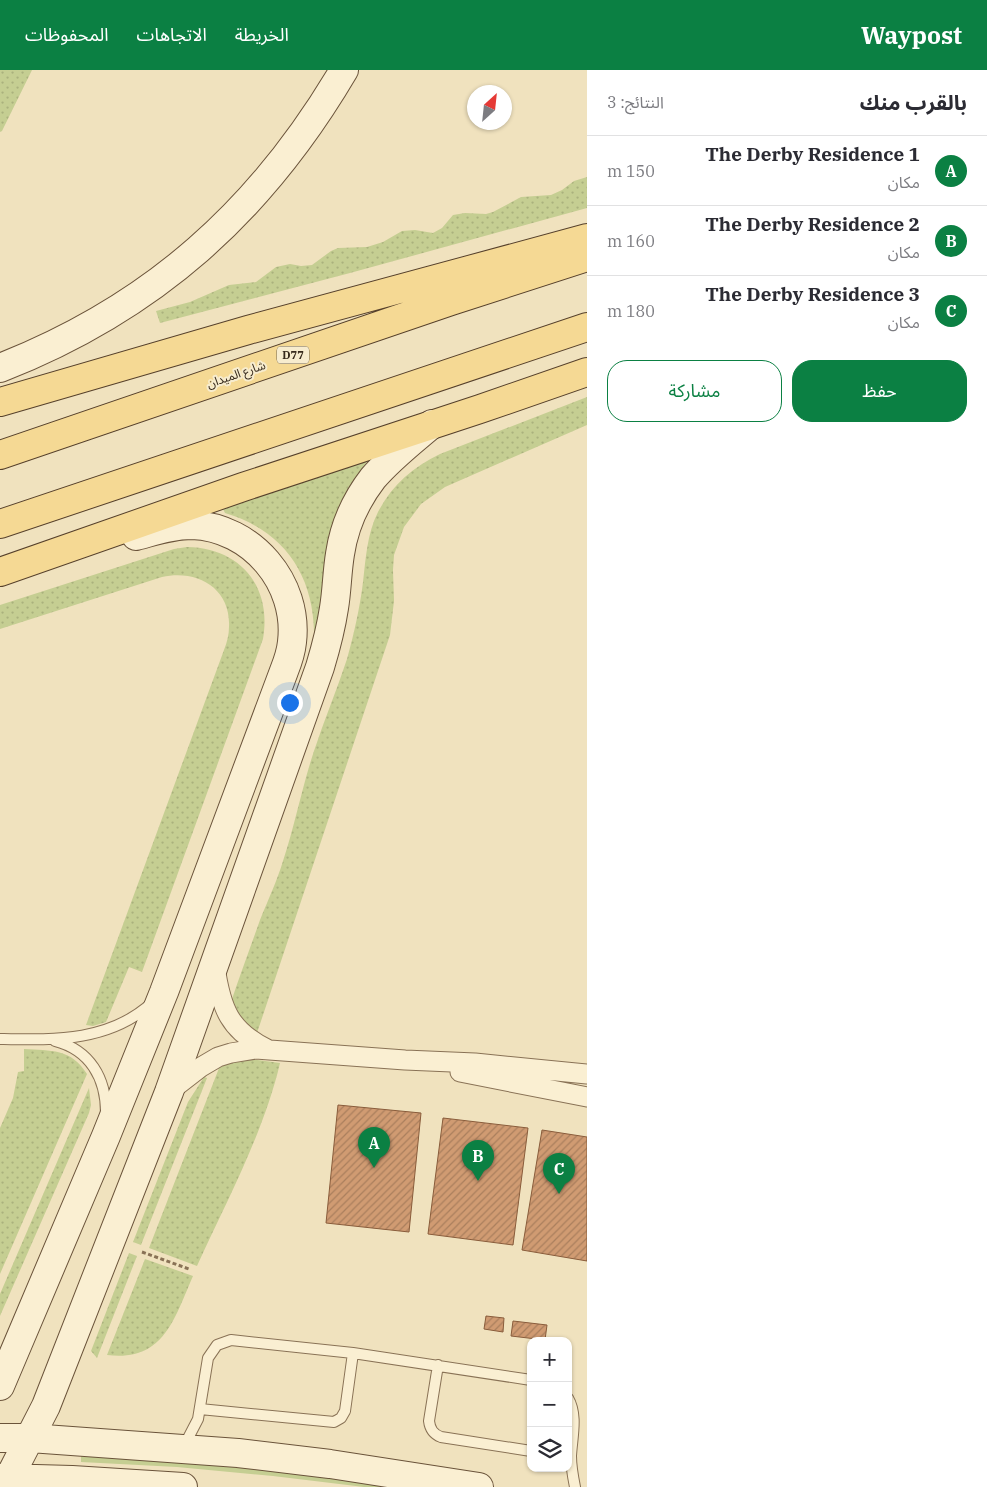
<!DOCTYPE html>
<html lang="ar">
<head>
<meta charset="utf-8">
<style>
  :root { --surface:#fff; --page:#f2f2f3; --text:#2b2b33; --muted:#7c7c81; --line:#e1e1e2; --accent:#0b8043 }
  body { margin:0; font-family:"IBM Plex Serif","Noto Sans Arabic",serif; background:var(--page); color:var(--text); direction:rtl }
  .controls { position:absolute; right:15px; bottom:15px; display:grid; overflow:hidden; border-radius:10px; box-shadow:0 1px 4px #0004 }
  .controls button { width:45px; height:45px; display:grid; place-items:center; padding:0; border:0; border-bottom:1px solid var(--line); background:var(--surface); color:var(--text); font:25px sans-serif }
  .compass { position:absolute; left:467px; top:15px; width:45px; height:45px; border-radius:50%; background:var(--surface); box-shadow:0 1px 4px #0004; rotate:27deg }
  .you { position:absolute; left:289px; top:632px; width:18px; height:18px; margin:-12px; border:4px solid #fff; border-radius:50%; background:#1a73e8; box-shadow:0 0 0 8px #1a73e833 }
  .badge { display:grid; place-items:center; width:32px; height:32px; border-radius:50%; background:var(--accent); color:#fff; font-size:16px; font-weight:700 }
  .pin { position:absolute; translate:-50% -41px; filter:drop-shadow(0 1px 2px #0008) }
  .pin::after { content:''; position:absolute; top:26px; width:18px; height:15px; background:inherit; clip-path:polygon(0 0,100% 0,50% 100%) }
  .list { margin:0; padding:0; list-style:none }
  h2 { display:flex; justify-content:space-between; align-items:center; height:65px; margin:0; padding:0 20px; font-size:21px }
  h2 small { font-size:16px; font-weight:400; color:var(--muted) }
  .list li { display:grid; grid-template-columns:32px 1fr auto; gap:15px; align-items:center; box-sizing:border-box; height:70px; padding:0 20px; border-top:1px solid var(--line) }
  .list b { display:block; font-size:19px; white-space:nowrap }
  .list p { margin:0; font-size:16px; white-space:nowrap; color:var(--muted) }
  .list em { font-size:16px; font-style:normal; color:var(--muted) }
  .actions { display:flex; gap:10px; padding:15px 20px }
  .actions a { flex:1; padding:11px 0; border:1px solid var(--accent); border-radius:20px; text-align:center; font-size:18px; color:var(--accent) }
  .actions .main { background:var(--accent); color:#fff }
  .icon { flex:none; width:28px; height:28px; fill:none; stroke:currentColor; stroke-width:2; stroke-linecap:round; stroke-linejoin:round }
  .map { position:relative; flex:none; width:587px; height:1417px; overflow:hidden; direction:ltr }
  header { display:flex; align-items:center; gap:30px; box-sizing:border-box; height:70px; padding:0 25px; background:var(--accent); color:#fff }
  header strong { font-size:24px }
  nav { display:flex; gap:28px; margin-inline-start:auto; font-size:18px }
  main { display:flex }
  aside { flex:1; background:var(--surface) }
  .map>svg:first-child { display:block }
  .grass { fill:#c5ce92 }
  .park { fill:url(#park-dots) }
  .building { fill:url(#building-hatch); stroke:#895c3b }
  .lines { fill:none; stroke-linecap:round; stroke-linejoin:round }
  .lane-casing { stroke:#897256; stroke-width:12 }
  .street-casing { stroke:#897256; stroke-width:21 }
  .secondary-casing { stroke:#6a533a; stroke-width:30 }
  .primary-casing { stroke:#56402b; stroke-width:30 }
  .path { stroke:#897256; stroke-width:3; stroke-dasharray:4 2.5; stroke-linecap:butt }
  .lane { stroke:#faefd2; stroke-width:10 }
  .street { stroke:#faefd2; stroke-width:19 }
  .secondary { stroke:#faefd2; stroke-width:28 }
  .primary { stroke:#f5d994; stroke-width:28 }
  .labels { text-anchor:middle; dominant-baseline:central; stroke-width:4; stroke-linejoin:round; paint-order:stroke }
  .shield { fill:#f7ecce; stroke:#716451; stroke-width:1 }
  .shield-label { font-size:11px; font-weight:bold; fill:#372a1c }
  .street-label { font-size:12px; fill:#372a1c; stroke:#f7ecce }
</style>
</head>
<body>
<header>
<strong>Waypost</strong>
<nav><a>الخريطة</a><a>الاتجاهات</a><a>المحفوظات</a></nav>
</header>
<main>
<aside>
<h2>بالقرب منك<small>النتائج: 3</small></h2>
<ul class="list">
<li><span class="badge">A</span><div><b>The Derby Residence 1</b><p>مكان</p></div><em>150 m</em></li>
<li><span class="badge">B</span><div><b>The Derby Residence 2</b><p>مكان</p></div><em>160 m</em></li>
<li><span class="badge">C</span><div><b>The Derby Residence 3</b><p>مكان</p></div><em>180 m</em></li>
</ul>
<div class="actions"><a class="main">حفظ</a><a>مشاركة</a></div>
</aside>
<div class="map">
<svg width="587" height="1417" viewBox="0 0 587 1417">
  <defs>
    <pattern id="park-dots" width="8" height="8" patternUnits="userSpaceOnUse" patternTransform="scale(1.25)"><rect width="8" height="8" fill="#c5ce92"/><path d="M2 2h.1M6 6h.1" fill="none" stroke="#aab17d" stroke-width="1.8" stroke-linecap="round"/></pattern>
    <pattern id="building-hatch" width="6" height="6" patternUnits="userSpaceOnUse" patternTransform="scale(1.25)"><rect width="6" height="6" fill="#d09b72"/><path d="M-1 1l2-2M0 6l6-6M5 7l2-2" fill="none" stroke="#aa7f5d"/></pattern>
  </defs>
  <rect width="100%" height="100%" fill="#f0e2be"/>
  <path class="grass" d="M 81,1382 L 178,1388 L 427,1417 L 364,1417 L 273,1406 L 177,1397 L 81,1392 Z"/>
  <path class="park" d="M 0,0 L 32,0 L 2,61 L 0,62 Z
    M 587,107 L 587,138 L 350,203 L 160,253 L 156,241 L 190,232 L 229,215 L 256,212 L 276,197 L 290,194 L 301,196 L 312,195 L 331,181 L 338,178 L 367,177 L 383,172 L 402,161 L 415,160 L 433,163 L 442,158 L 453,145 L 465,143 L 486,144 L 493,142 L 521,127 L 551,125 L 562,120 L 574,111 Z
    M 587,327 L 587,355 L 445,417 L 421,434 L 404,457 L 394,485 L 393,500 L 394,531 L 390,565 L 257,963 L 241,950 L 231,932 C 240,905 250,878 260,850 C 268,830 277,811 283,791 C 295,755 302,717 314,681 C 324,650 337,620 347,589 C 354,564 360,537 363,512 C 366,487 367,464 378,442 C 392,415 413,397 440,384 Z
    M 369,389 L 347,420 L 334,454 L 319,563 L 314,562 C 313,503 282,460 225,443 L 223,439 L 224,437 Z
    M 187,477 C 241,478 272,517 263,569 L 142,902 L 129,897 L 106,952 L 93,956 L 86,955 L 224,580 C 227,572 229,565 229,557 C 231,518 197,499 162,507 L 0,559 L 0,535 L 174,479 Z
    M 24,979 C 51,981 71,978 87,1004 L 0,1204 L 0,1058 L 13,1028 L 18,1002 L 24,1001 Z
    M 250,989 L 280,993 C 264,1062 227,1130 197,1196 L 149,1178 L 221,993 Z
    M 204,1007 L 207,1008 L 141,1175 L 133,1172 L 188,1032 Z
    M 89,1018 L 91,1035 L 89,1043 L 0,1246 L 0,1224 Z
    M 129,1183 L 137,1186 L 97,1288 L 91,1281 Z
    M 145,1189 L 193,1206 C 174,1249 164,1292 107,1285 Z"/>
  <path class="building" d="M 338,1035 L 421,1043 L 409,1162 L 326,1153 Z
    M 443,1048 L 528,1058 L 513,1175 L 428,1164 Z
    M 542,1060 L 587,1067 L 587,1191 L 522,1180 Z
    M 486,1246 L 504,1248 L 503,1262 L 484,1259 Z
    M 513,1251 L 547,1255 L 545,1270 L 511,1266 Z"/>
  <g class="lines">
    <defs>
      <path id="lane" d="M 0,969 C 54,970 110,972 153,932
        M 55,971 C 90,980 106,1008 106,1043
        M 438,1295 L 429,1351 C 430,1359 433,1364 441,1367 L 531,1381
        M 568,1328 C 578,1345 572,1367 571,1386 C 571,1397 573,1407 575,1417
        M 200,1339 L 334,1352 L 341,1348 L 345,1341 L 353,1283
        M 184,1376 L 198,1349 L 208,1288 L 217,1275 L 231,1270 L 353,1283 L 531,1310"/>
      <path id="street" d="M 215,897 C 221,938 229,961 269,980
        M 460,1002 L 587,1027
        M 170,1021 L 201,997 L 218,987 L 231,983 L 256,979 L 405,990 L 475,993 L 587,1004"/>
      <path id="secondary" d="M 0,298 C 153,238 261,141 344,0
        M 0,1316 L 106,1066 L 164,922 L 284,601 C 288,591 291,582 292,572 C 299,513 252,457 192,455 C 172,455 155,461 136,466
        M 0,1368 L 30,1368 L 238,1383 L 330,1394 L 479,1417
        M 0,1408 L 72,1410 L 183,1417
        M 9,1408 L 46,1336 L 169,1022 L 320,597 C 326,577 331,558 334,538 C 337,520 337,502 340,484 C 344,457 356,430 373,408 C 390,388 412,371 432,354"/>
      <path id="primary" d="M 0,332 L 248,260 L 587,168
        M 0,385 L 451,231 L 587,187
        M 0,454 L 587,257
        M 0,502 L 243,417 L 480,339 L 587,302"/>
    </defs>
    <use href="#lane" class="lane-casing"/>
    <use href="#street" class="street-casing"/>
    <use href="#secondary" class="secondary-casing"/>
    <use href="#primary" class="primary-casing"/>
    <path class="path" d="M 142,1182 L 189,1199"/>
    <use href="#lane" class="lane"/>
    <use href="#street" class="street"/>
    <use href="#secondary" class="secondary"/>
    <use href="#primary" class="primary"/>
  </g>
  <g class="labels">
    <rect class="shield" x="277" y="276.5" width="32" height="17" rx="4"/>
    <g class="shield-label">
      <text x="293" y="285">D77</text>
    </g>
    <g class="street-label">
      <text transform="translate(236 304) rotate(-19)">شارع الميدان</text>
    </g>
  </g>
</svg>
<div class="controls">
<button>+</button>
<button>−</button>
<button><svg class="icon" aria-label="layers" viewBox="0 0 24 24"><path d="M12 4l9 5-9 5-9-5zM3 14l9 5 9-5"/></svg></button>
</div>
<svg class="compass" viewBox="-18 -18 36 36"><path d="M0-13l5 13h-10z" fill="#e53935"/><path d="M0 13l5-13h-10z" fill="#7c7c81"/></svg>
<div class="you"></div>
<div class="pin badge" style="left:374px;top:1098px">A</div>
<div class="pin badge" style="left:478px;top:1111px">B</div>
<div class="pin badge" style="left:559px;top:1124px">C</div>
</div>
</main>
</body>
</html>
